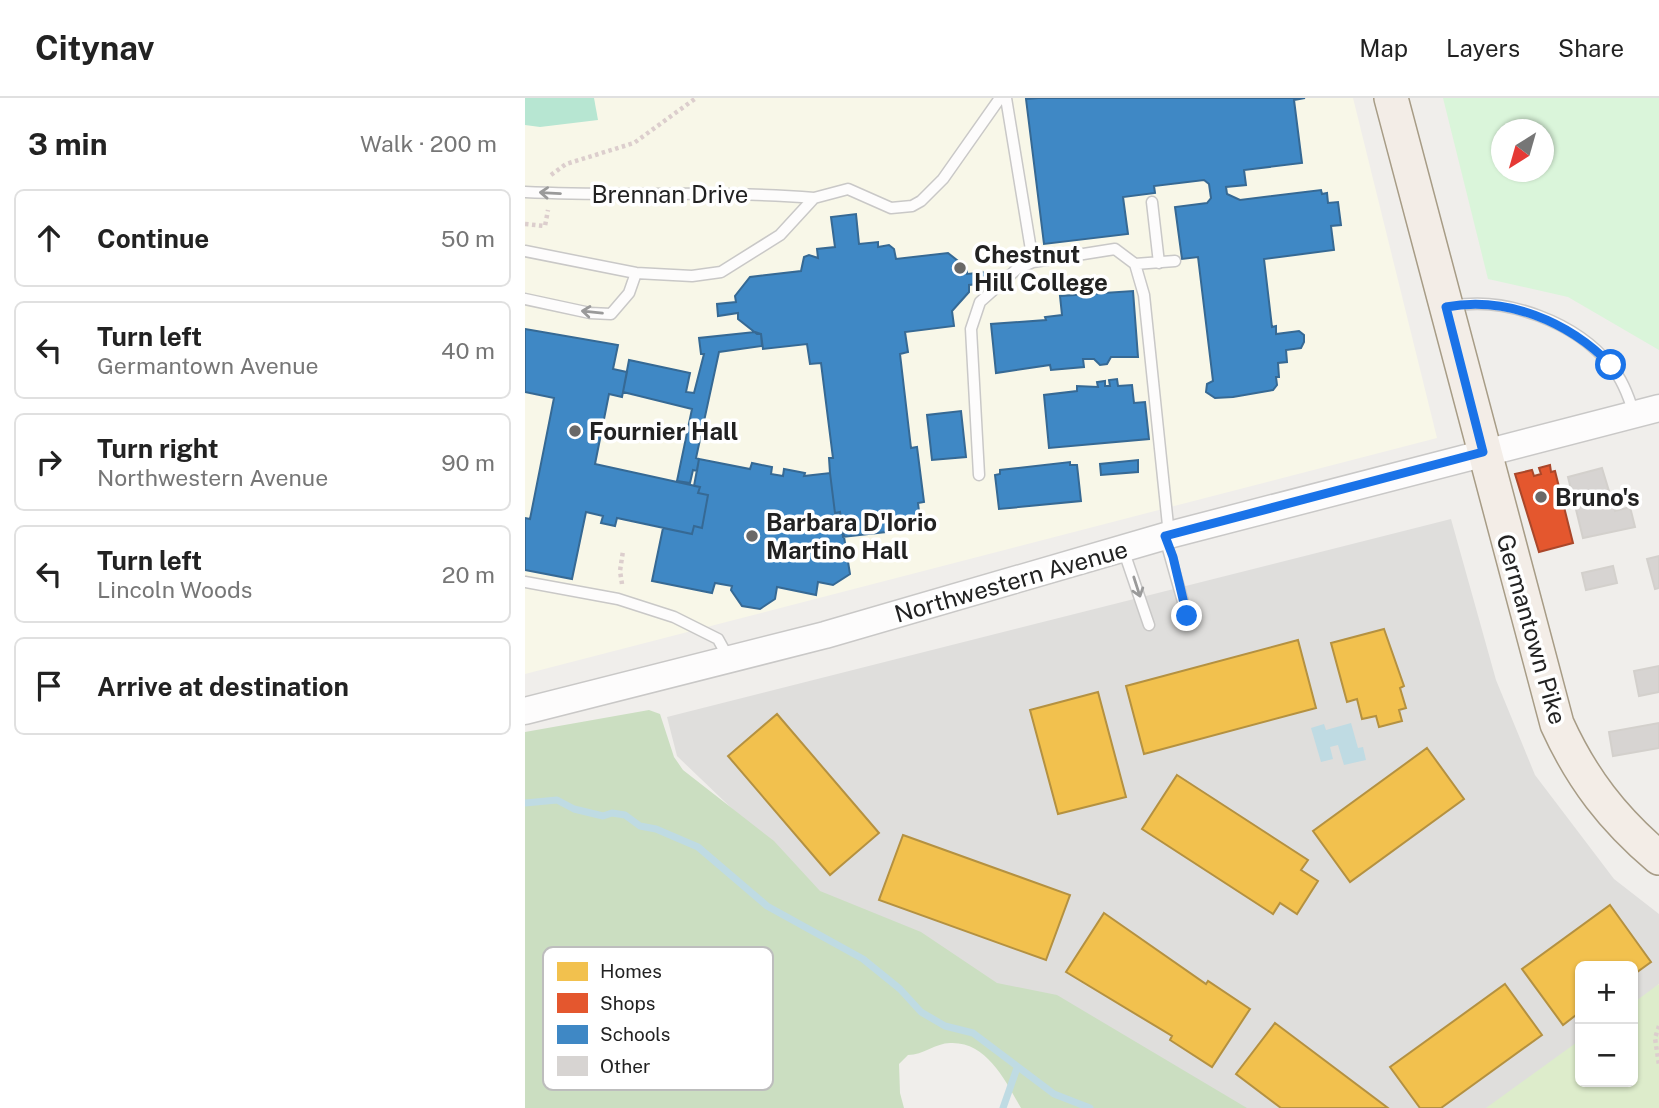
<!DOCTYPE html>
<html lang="en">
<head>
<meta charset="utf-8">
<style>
  :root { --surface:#fff; --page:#f6f6f6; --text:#222; --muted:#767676; --line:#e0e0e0 }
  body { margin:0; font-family:"Public Sans",sans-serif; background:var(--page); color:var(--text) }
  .controls { position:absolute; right:21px; bottom:21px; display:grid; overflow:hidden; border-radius:10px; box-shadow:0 2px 5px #0004 }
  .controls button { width:63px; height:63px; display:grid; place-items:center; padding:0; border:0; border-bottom:2px solid var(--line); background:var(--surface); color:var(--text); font:35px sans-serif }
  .compass { position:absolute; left:966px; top:21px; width:63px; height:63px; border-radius:50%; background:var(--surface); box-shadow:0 2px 5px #0004; rotate:217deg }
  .stop { position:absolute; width:21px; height:21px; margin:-16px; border:5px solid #1a73e8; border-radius:50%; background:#fff }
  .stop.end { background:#1a73e8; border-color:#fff; box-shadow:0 2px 7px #0008 }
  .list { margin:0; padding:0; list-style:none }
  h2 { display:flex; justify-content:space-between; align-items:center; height:91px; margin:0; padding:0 28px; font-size:30px }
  h2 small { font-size:23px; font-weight:400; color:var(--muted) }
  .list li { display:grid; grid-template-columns:46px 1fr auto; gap:21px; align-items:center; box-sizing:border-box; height:98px; margin:0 14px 14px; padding:0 14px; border:2px solid var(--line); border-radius:10px }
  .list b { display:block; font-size:26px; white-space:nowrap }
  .list p { margin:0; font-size:23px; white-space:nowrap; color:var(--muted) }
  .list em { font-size:23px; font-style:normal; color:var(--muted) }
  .icon { flex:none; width:38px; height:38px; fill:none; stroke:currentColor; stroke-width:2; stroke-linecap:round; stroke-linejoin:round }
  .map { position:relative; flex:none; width:1134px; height:1010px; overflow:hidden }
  header { display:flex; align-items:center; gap:42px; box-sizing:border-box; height:98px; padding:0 35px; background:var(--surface); border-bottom:2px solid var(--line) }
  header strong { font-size:33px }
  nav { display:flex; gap:38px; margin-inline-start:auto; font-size:24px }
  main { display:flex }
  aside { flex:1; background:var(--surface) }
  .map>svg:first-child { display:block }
  .residential { fill:#dfdedc }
  .education { fill:#f8f7e8 }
  .grass { fill:#ddeccb }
  .forest { fill:#cbdec1 }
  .park { fill:#daf5da; fill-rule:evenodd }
  .pitch { fill:#b7e6d2 }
  .water { fill:#bfdbe3 }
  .homes { fill:#f2c14e; stroke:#b49141; stroke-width:2 }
  .shops { fill:#e4572e; stroke:#aa472a; stroke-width:2 }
  .schools { fill:#3f88c5; stroke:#366994; stroke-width:2 }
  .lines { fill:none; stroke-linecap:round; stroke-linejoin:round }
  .stream { stroke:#bfdbe3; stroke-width:7 }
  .building { fill:#d7d4d2; stroke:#d3d0cc; stroke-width:2 }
  .service-casing { stroke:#c9c8c7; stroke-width:13 }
  .tertiary-casing { stroke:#c9c8c7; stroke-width:29 }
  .primary-casing { stroke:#a79c86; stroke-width:36 }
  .path { stroke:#dccecd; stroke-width:4.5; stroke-dasharray:3.5 3.5; stroke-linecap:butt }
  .service { stroke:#fdfcfc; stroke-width:10 }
  .tertiary { stroke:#fdfcfc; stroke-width:26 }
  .primary { stroke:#f3ede7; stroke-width:33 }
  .oneway { stroke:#9a9a9a }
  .route { stroke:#1a73e8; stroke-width:9 }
  .poi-dot { fill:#6a6968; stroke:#fff; stroke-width:2.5 }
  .labels { text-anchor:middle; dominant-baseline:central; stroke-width:7; stroke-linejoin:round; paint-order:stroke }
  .street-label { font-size:24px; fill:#222; stroke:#fff }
  .poi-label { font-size:24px; font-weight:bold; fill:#222; stroke:#fff; text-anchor:start }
  .key { fill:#fff; stroke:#bdbdbd; stroke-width:2 }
  .key-label { font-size:19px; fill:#222 }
</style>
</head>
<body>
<header>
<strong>Citynav</strong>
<nav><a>Map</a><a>Layers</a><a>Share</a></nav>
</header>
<main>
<aside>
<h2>3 min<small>Walk · 200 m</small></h2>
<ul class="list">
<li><svg class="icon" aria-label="ahead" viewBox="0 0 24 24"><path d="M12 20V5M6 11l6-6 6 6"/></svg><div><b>Continue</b></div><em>50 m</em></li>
<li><svg class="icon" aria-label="left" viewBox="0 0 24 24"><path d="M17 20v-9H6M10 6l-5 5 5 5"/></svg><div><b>Turn left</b><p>Germantown Avenue</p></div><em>40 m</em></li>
<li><svg class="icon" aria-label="right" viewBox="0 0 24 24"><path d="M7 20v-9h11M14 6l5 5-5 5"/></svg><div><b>Turn right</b><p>Northwestern Avenue</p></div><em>90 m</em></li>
<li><svg class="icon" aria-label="left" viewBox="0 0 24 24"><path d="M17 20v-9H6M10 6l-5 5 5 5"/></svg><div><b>Turn left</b><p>Lincoln Woods</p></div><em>20 m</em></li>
<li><svg class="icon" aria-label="arrive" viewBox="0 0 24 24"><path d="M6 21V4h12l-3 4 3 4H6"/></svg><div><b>Arrive at destination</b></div></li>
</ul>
</aside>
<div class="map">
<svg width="1134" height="1010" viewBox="0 0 1134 1010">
  <rect width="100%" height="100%" fill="#f0eeeb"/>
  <path class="residential" d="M 926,421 L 971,582 L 1010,677 L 1089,781 L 1134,816 L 1134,886 L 1108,909 L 1108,868 L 1055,868 L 1055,954 L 991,1010 L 636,1010 L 292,792 L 152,658 L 142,619 Z"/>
  <path class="education" d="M 0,0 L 828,0 L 912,340 L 0,576 Z"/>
  <path class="grass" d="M 1134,886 L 1134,1010 L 961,1010 L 1055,942 L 1055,984 L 1108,984 L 1108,905 Z"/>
  <path class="forest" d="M 124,612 L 135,616 L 149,659 L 158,672 L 249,743 L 295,793 L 396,834 L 472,885 L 532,897 L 722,1010 L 496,1010 C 481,984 462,943 425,945 C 411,945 398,957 383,957 L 374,966 L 375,995 L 379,1010 L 0,1010 L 0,634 Z"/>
  <path class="park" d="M 918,0 L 1134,0 L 1134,252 L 1043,199 L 963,181 ZM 976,32 L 1018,32 L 1018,74 L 976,74 Z"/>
  <path class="pitch" d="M 0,0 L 69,0 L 73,22 L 15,29 L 0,27 Z"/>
  <path class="water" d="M 826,625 L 833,650 L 838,649 L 841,662 L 819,667 L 813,647 L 805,649 L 808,661 L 796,664 L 786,630 L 799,626 L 801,632 Z"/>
  <path class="homes" d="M 859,531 L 879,588 L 875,590 L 881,610 L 874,612 L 877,623 L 854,629 L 851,618 L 837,621 L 832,601 L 822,604 L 806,545 Z
    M 773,542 L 791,610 L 619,656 L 601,588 Z
    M 573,594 L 601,699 L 533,716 L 505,612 Z
    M 252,616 L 354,735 L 305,777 L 203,658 Z
    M 902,650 L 939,701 L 825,784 L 788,733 Z
    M 652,677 L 783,762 L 776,772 L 793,783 L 772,816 L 755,805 L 748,816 L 617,731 Z
    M 378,737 L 545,797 L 521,862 L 354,802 Z
    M 1085,807 L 1126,864 L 1108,877 L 1108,868 L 1055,868 L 1055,914 L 1038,927 L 997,871 Z
    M 579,815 L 681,886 L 683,883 L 725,911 L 687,969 L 645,942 L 647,938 L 541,874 Z
    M 980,886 L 1017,937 L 916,1010 L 895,1010 L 865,969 Z
    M 750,925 L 863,1010 L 756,1010 L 711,976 Z"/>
  <path class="shops" d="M 1025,367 L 1026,374 L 1030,373 L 1048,445 L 1014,454 L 990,376 L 1007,372 L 1009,378 L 1016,376 L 1014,370 Z"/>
  <path class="schools" d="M 513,0 L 780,0 L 769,2 L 777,65 L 719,72 L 721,87 L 701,89 L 702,96 L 715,102 L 796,92 L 797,96 L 802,95 L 803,105 L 813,104 L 816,127 L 806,128 L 809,152 L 739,161 L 747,229 L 751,228 L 751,236 L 774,233 L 779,237 L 779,244 L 776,250 L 761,252 L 762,264 L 753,265 L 754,279 L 751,279 L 752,287 L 748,292 L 708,299 L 690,300 L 681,294 L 682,286 L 688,283 L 673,159 L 657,161 L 650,109 L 682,105 L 686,100 L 684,86 L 679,82 L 629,88 L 630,95 L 598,99 L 603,136 L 519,146 L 501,1 Z
    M 331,116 L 334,146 L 353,144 L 353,149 L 364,147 L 369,151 L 371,161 L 423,155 L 442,170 L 442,176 L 462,174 L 463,185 L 444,187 L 444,194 L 427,213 L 429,228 L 380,234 L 383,254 L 375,256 L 386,350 L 392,349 L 399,404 L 393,405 L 396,430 L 318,439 L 315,414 L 310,415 L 305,375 L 304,360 L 308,360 L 296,265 L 285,266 L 282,246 L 238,251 L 236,236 L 232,236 L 213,221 L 213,215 L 193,218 L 192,206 L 211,204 L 210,198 L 225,179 L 276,173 L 279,159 L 284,157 L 293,160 L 292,151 L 310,149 L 306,119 Z
    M 608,193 L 613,259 L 586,259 L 582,266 L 575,267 L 569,261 L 558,261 L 559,269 L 526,272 L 525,267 L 471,275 L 466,226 L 521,222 L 520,219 L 537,217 L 535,198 Z
    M 0,231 L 93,247 L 88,271 L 102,274 L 97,299 L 84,296 L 70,366 L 175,389 L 173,395 L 183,397 L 177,430 L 169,428 L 167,436 L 92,420 L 90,428 L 76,425 L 78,418 L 61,414 L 47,481 L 0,472 L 0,420 L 5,421 L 29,300 L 0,294 Z
    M 230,234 L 236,236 L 237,248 L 194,254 L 171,360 L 174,361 L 172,373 L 168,372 L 165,385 L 152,383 L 167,311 L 98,294 L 104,262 L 165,275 L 161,294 L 169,295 L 179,256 L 176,256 L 174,240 Z
    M 592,281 L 593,288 L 607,287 L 609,305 L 620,304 L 624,341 L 524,350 L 519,297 L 552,293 L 552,288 L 573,289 L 572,284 L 580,283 L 580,288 L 585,288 L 584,282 Z
    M 436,313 L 441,359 L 407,362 L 402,317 Z
    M 174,361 L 225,371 L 227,365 L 247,369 L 246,376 L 258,378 L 259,371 L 280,375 L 279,378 L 305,375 L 310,415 L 315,414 L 325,476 L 308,487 L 293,484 L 291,497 L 252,489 L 250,501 L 235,511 L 217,508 L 206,492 L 207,488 L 190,485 L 187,495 L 127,483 L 138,430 L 167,436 L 169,428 L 177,430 L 183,397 L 173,395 L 175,389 L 169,388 Z
    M 613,362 L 613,374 L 576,377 L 575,366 Z
    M 545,364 L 545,367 L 552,367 L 556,403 L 474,411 L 470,377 L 475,376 L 475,372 Z"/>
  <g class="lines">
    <path class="stream" d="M 0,705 L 32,702 L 49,711 L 78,718 L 87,715 L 100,717 L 115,728 L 131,731 L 173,749 L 242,808 L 338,861 L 375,891 L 396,914 L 420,928 L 448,935 L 529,996 L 565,1010
      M 478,1010 L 492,970"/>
  </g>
  <path class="building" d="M 1077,370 L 1090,413 L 1105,409 L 1110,429 L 1058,440 L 1043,379 Z
    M 1134,458 L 1134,490 L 1130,491 L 1122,461 Z
    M 1088,468 L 1092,485 L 1061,492 L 1057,475 Z
    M 1134,568 L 1134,594 L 1114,598 L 1109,573 Z
    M 1134,625 L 1134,650 L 1088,658 L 1084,634 Z"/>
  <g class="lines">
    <defs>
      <path id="service" d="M 481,0 L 508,164
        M 0,94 C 97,99 193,92 289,100
        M 627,104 L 634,165
        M 0,153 L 111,175 L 167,178 L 196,174 L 255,137 L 289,100 L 323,91 L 366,110 L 387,108 L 396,103 L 418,81 L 475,0
        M 610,166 L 650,163
        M 0,201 L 65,215 L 86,216 L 104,195 L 111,175
        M 927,208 C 981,198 1051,224 1086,268 C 1098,282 1104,299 1109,316
        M 454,377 L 446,231 L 455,204 L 492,171 L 508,164 L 590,151 L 610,166 L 619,197 L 644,437
        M 640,440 L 662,518
        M 598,451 L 624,527
        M 0,484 L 93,501 L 149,519 L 193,541 L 204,561"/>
      <path id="tertiary" d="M 0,613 L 300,537 L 644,437 L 1134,310"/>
      <path id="primary" d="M 866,0 L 1032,626 C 1057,681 1088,721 1134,760"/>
    </defs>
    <use href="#service" class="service-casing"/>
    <use href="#tertiary" class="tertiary-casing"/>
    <use href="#primary" class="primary-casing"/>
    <path class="path" d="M 26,77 L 41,66 L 109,45 L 171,0
      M 0,126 L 20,128 L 23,112
      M 97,486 L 95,473 L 98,453
      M 1134,928 L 1130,940 L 1134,967"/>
    <use href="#service" class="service"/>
    <use href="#tertiary" class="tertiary"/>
    <use href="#primary" class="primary"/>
  </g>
  <defs><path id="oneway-shaft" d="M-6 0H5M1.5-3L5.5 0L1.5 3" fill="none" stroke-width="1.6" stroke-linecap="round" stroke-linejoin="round" transform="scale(1.75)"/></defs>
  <g class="oneway">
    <use href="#oneway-shaft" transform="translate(25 95) rotate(-177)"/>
    <use href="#oneway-shaft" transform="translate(67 214) rotate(-174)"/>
    <use href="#oneway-shaft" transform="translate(612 489) rotate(72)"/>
  </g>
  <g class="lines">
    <path class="route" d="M 662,518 L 648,459 L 640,438 L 958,354 L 921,209 C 982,198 1043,223 1086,267"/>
  </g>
  <g class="poi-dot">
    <circle cx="435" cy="170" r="7"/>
    <circle cx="50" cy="333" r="7"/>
    <circle cx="1016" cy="399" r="7"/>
    <circle cx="227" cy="438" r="7"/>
  </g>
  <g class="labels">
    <g class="street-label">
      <text x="145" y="96">Brennan Drive</text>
      <text transform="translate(486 483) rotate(-16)">Northwestern Avenue</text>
      <text transform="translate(1007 531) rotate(74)">Germantown Pike</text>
    </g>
    <g class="poi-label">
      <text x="449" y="156">Chestnut<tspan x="449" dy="28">Hill College</tspan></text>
      <text x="64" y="333">Fournier Hall</text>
      <text x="1030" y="399">Bruno's</text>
      <text x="241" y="424">Barbara D'Iorio<tspan x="241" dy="28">Martino Hall</tspan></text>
    </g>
  </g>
  <rect x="18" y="849" width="230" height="143" rx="10" class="key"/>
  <rect x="32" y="864" width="31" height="19" fill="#f2c14e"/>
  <rect x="32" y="895" width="31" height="20" fill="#e4572e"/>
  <rect x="32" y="927" width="31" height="19" fill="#3f88c5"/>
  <rect x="32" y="958" width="31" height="20" fill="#d7d4d2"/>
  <g class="key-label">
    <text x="75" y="880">Homes</text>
    <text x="75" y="912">Shops</text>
    <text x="75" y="943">Schools</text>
    <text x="75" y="975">Other</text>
  </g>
</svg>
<div class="controls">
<button>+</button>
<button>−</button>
</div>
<svg class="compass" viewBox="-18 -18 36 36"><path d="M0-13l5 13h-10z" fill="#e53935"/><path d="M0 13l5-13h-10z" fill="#767676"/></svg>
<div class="stop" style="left:1086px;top:267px"></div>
<div class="stop end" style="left:662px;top:518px"></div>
</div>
</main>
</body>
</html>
